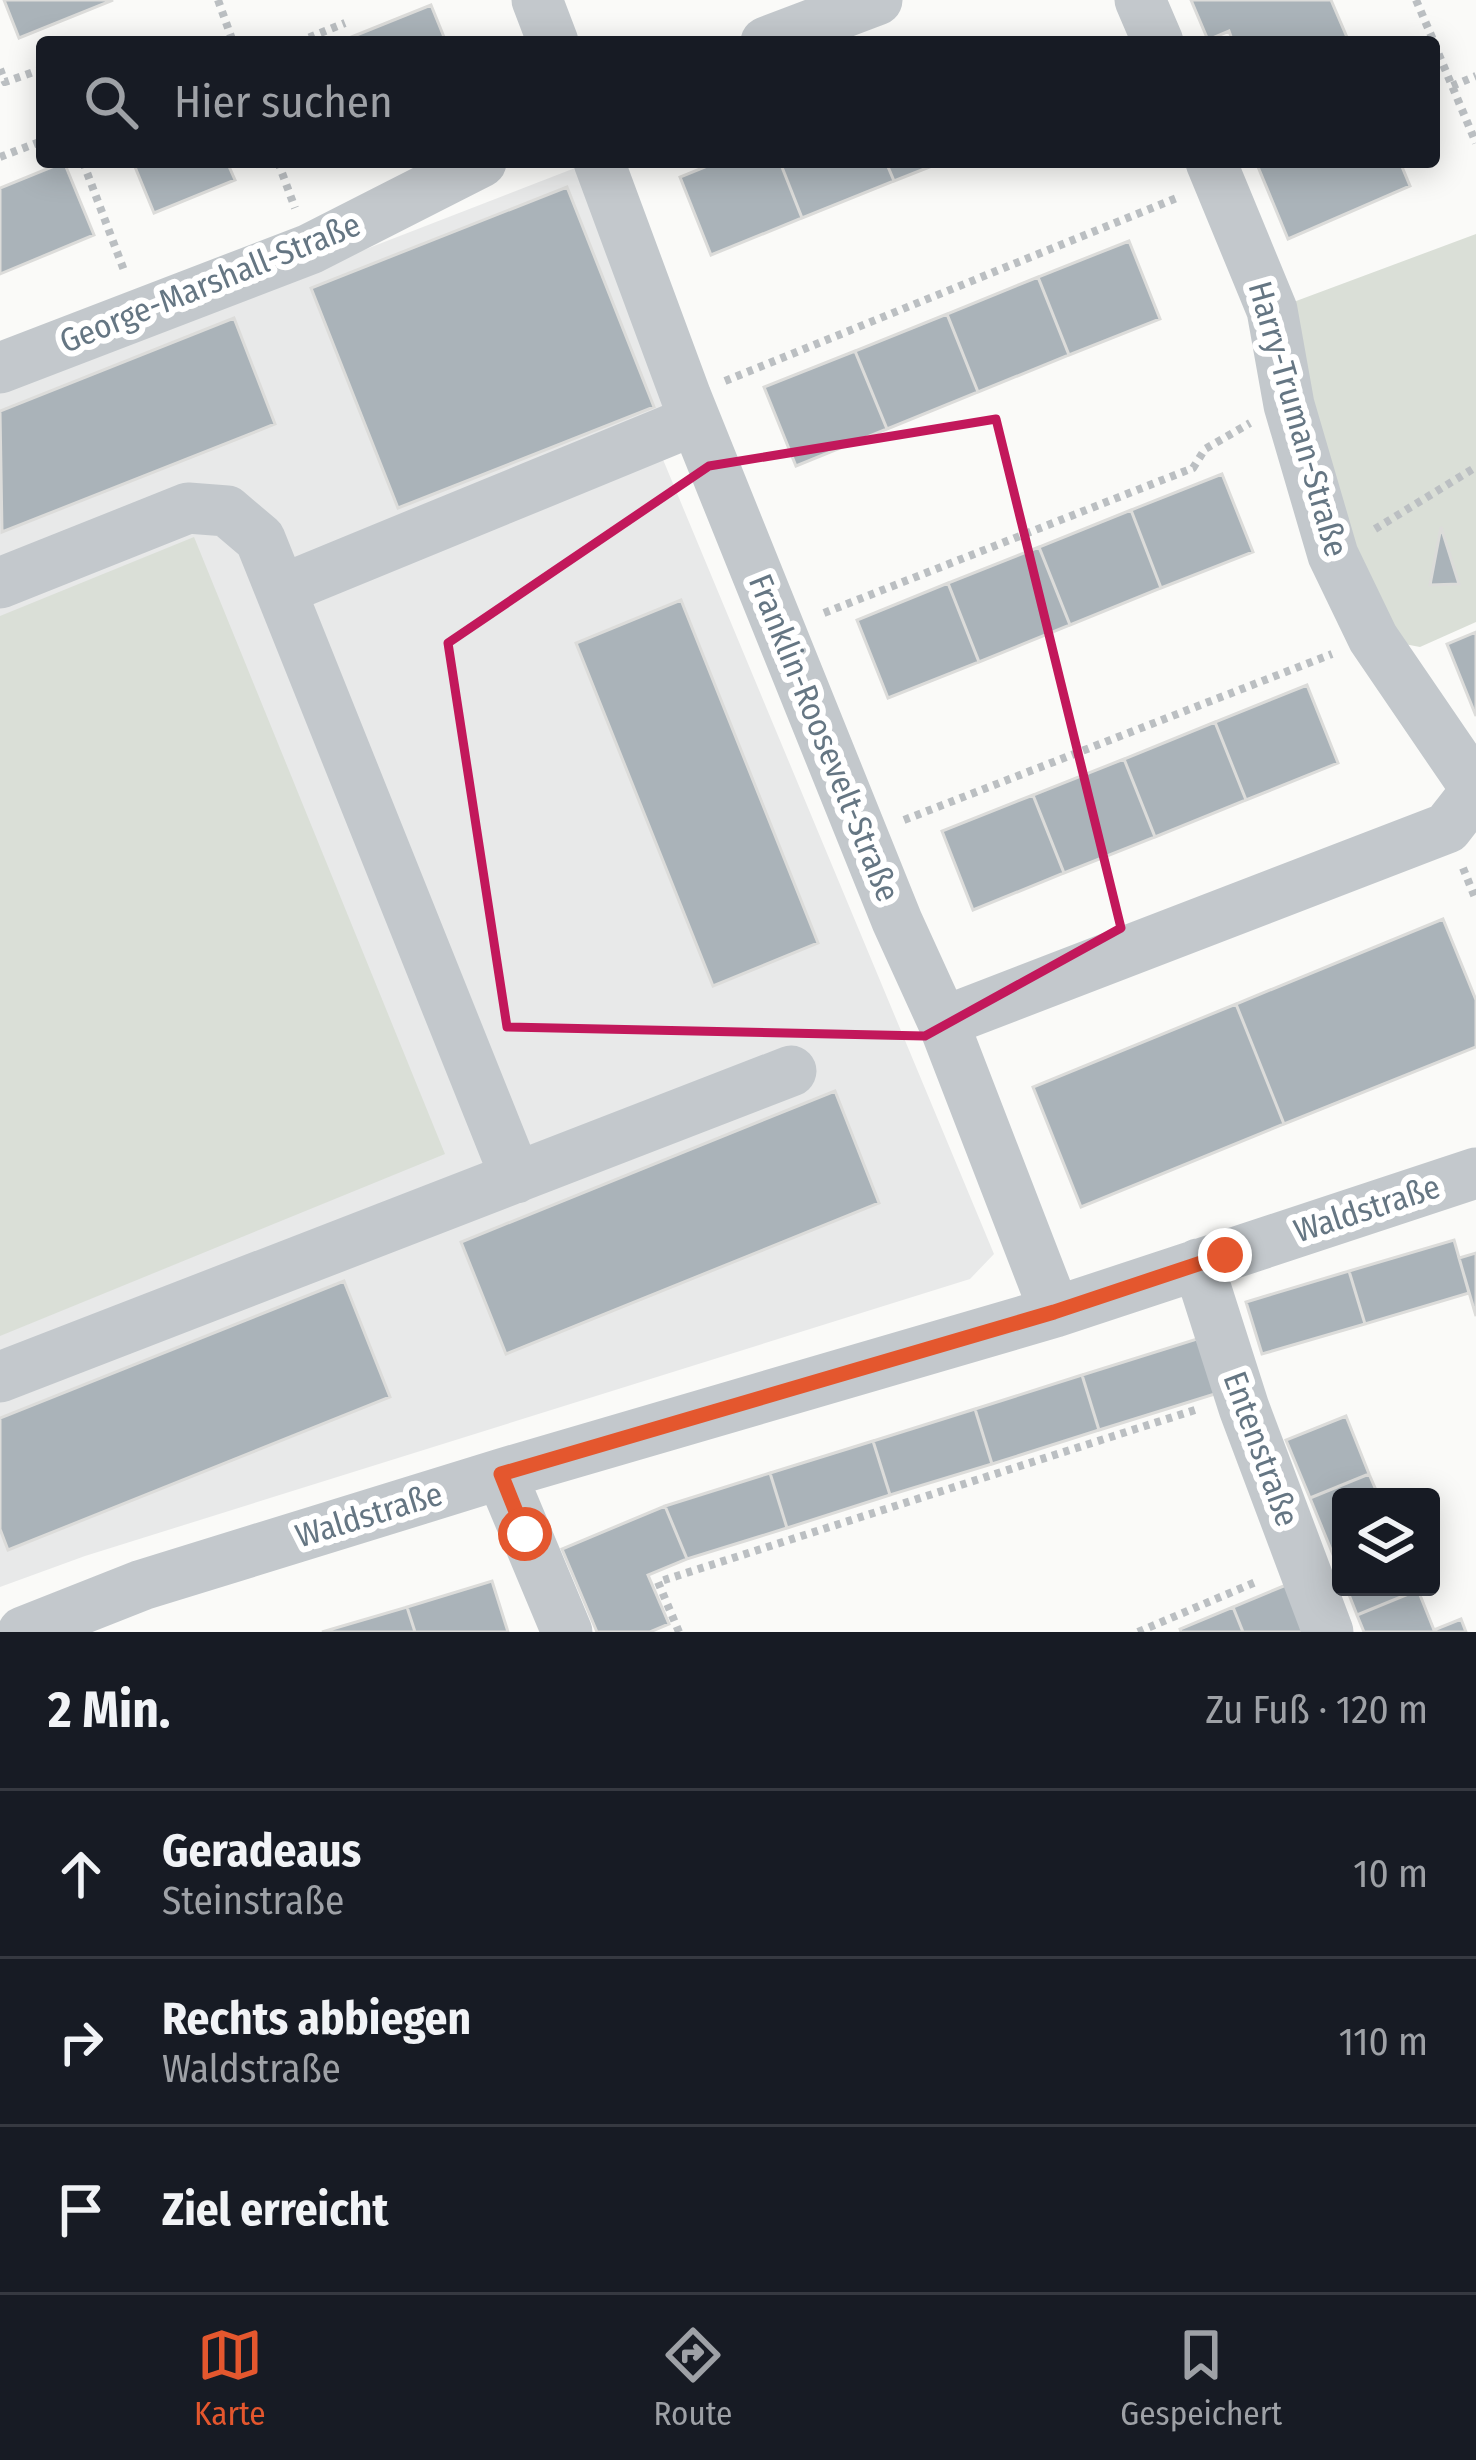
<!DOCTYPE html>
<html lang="de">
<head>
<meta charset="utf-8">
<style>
  :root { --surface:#171b24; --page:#20242c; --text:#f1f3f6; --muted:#9ea1a6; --line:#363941; --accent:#e4572e }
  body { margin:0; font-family:"Fira Sans Condensed",sans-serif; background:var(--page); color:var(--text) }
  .controls { position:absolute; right:36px; bottom:36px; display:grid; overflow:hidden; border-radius:12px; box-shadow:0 6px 30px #0003 }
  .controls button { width:108px; height:108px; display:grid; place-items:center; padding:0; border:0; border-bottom:3px solid var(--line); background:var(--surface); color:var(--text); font:60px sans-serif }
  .stop { position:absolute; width:36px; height:36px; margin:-27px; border:9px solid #e4572e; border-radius:50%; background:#fff }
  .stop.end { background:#e4572e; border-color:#fff; box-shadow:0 3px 12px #0008 }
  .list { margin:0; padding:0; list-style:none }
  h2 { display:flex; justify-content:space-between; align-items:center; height:156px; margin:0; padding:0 48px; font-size:51px }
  h2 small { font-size:39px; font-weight:400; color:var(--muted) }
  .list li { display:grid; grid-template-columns:78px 1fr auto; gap:36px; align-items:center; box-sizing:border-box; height:168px; padding:0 48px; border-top:3px solid var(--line) }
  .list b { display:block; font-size:45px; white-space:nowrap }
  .list p { margin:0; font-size:39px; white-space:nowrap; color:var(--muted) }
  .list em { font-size:39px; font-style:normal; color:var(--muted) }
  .icon { flex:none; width:66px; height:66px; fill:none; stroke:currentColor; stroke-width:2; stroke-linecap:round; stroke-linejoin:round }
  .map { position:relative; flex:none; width:1476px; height:1632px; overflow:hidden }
  .search { position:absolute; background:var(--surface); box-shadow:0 6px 30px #0003; left:36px; right:36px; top:36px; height:132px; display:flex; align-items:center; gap:30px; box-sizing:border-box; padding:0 42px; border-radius:12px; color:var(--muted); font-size:45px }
  .sheet { height:660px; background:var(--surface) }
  nav { display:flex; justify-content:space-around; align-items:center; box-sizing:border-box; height:168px; border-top:3px solid var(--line); background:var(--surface); font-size:33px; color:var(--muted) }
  nav a { display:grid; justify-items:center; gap:6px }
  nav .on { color:var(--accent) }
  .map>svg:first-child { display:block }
  .built { fill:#e8e9e9 }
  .green { fill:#dadfd7 }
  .building { fill:#aab3b9; stroke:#dcdcda; stroke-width:3 }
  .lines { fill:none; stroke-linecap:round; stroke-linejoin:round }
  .path { stroke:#bbbfc2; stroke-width:8; stroke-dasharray:6 6; stroke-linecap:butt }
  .minor { stroke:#c3c8cc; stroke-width:51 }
  .route { stroke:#e4572e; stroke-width:15 }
  .marked { fill:none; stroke:#c2185b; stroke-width:9; stroke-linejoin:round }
  .labels { text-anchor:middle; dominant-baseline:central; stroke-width:12; stroke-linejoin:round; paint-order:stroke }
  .street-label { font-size:33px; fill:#657683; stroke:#fff }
</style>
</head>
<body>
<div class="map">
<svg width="1476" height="1632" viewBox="0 0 1476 1632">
  <rect width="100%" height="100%" fill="#fafaf8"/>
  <path class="built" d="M 575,168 L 665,406 L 654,438 L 994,1254 L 970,1279 L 85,1556 L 0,1587 L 0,391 Z"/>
  <path class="green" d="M 1476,234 L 1476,622 L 1420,647 L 1373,638 L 1272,310 Z
    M 194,537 L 445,1154 L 0,1336 L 0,616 Z"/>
  <path class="building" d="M 4,0 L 113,0 L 19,38 Z
    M 1191,0 L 1331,0 L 1349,42 L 1233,42 L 1229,31 L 1208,40 Z
    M 431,5 L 446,42 L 339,42 Z
    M 64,162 L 94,235 L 0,274 L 0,188 Z
    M 133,162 L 227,162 L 235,180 L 154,213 Z
    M 717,162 L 780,162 L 802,218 L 711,255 L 680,177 Z
    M 780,162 L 886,162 L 894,181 L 802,218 Z
    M 886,162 L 942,162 L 894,181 Z
    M 1256,162 L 1400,162 L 1410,186 L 1288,239 Z
    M 567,187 L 654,407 L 398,508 L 311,288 Z
    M 1129,241 L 1160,319 L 1069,355 L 1038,277 Z
    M 1038,277 L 1069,355 L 978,392 L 947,314 Z
    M 947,314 L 978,392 L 887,429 L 855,351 Z
    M 234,318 L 275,424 L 2,532 L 0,411 Z
    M 855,351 L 887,429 L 796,466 L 764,387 Z
    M 1222,474 L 1253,552 L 1161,588 L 1131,510 Z
    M 1131,510 L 1161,588 L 1070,625 L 1039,547 Z
    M 1441,527 L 1459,584 L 1430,585 Z
    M 1039,547 L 1070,625 L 979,662 L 948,583 Z
    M 948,583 L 979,662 L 888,698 L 857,620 Z
    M 681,600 L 818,943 L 713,986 L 576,643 Z
    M 1476,632 L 1476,716 L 1447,644 Z
    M 1307,685 L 1338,763 L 1246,800 L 1215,722 Z
    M 1215,722 L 1246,800 L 1155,837 L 1124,759 Z
    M 1124,759 L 1155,837 L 1064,873 L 1033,795 Z
    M 1033,795 L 1064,873 L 973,910 L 942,831 Z
    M 1443,919 L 1476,1000 L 1476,1047 L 1284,1124 L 1236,1004 Z
    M 1236,1004 L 1284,1124 L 1081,1207 L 1033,1087 Z
    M 835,1091 L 879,1203 L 506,1354 L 461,1242 Z
    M 1454,1240 L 1469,1293 L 1365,1324 L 1349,1271 Z
    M 1476,1253 L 1476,1316 L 1459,1258 Z
    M 1349,1271 L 1365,1324 L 1262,1354 L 1246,1302 Z
    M 344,1281 L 390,1397 L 8,1550 L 0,1529 L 0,1418 Z
    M 1200,1338 L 1218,1393 L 1099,1430 L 1082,1375 Z
    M 1082,1375 L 1099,1430 L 992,1464 L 975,1409 Z
    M 975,1409 L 992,1464 L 890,1495 L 873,1441 Z
    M 1346,1416 L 1369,1474 L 1310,1498 L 1286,1440 Z
    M 873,1441 L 890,1495 L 787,1528 L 770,1473 Z
    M 770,1473 L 787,1528 L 687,1559 L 665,1506 Z
    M 1369,1474 L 1379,1497 L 1341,1497 L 1341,1554 L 1334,1557 L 1310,1498 Z
    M 665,1506 L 687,1559 L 648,1575 L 669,1624 L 650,1632 L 597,1632 L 562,1549 Z
    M 492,1581 L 508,1632 L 415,1632 L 407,1607 Z
    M 1286,1585 L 1305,1632 L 1243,1632 L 1233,1607 Z
    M 1346,1587 L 1416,1587 L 1418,1590 L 1357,1615 Z
    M 1418,1590 L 1434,1630 L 1461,1619 L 1466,1632 L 1364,1632 L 1357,1615 Z
    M 407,1607 L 415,1632 L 322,1632 Z
    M 1233,1607 L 1243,1632 L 1181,1632 L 1180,1629 Z"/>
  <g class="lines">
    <path class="path" d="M 218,0 L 233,42
      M 1416,0 L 1434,42
      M 298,42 L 345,23
      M 1434,43 L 1476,143
      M 0,69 L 5,82 L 42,69
      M 1452,86 L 1476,76
      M 0,157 L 42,141
      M 83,162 L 125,273
      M 278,162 L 295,208
      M 725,381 L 1179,197
      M 1375,529 L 1476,467
      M 824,613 L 1193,468 L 1205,449 L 1250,423
      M 904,820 L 1332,654
      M 1463,868 L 1476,900
      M 679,1632 L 658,1582 L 1198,1409
      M 1138,1632 L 1258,1581"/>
    <path class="minor" d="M 537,0 L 553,42
      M 1140,0 L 1158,42
      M 766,42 L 877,0
      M 599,162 L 686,397 L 897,921 L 943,1022 L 1055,1312
      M 1211,162 L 1272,310 L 1289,405 L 1333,555 L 1373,638 L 1476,789
      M 0,368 L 310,249 L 481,162
      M 0,583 L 188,508 L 227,511 L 260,539 L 516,1178
      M 281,590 L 695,420
      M 943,1022 L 1447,828 L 1476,791
      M 1198,1264 L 1244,1408 L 1328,1632
      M 0,1377 L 791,1071
      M 501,1474 L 567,1632
      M 23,1632 L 142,1585 L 501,1474 L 1055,1312 L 1476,1173"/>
  </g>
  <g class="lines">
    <path class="route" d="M 525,1534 L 501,1474 L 1054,1312 L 1225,1255"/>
  </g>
  <path class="marked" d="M 996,419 L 1121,928 L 925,1036 L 507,1027 L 448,643 L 709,466 Z"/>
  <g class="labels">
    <g class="street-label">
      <text transform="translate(210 283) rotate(-22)">George-Marshall-Straße</text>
      <text transform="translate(1298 419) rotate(74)">Harry-Truman-Straße</text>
      <text transform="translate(824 738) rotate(68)">Franklin-Roosevelt-Straße</text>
      <text transform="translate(1367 1209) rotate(-18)">Waldstraße</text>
      <text transform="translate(1261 1449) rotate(70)">Entenstraße</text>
      <text transform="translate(369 1515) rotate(-17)">Waldstraße</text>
    </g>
  </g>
</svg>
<div class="controls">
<button><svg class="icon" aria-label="layers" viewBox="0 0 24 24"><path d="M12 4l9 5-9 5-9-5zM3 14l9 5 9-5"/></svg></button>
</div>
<div class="stop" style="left:525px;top:1534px"></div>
<div class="stop end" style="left:1225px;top:1255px"></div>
<div class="search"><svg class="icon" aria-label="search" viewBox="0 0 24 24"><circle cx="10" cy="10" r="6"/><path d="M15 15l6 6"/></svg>Hier suchen</div>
</div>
<section class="sheet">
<h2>2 Min.<small>Zu Fuß · 120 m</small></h2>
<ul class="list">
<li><svg class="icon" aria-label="ahead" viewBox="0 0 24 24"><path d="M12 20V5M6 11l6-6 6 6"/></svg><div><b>Geradeaus</b><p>Steinstraße</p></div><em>10 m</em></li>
<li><svg class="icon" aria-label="right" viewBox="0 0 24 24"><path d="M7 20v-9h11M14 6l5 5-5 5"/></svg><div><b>Rechts abbiegen</b><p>Waldstraße</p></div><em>110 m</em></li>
<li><svg class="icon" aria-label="arrive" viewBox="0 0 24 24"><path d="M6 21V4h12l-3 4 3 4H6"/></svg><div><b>Ziel erreicht</b></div></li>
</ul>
</section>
<nav>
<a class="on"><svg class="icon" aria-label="map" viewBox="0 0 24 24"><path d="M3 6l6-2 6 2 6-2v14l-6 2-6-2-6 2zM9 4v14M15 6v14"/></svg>Karte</a>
<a><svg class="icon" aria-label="directions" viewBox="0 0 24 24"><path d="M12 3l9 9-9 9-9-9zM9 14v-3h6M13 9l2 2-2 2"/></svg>Route</a>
<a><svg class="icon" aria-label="saved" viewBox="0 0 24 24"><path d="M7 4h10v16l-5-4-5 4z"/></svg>Gespeichert</a>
</nav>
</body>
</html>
